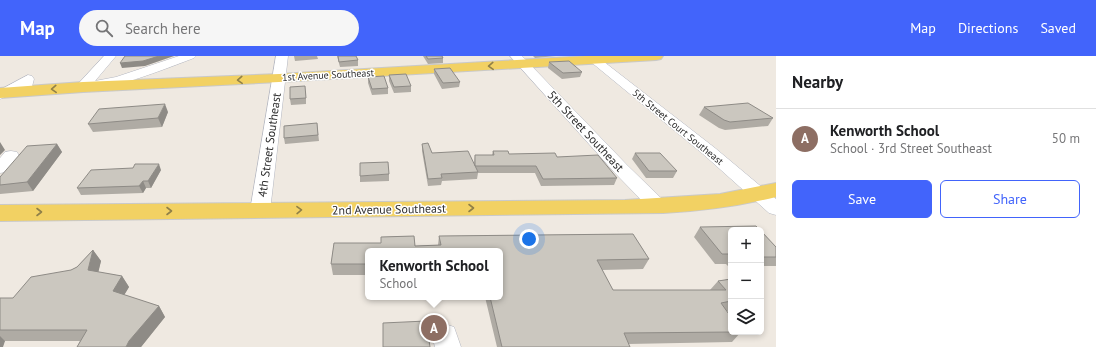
<!DOCTYPE html>
<html lang="en">
<head>
<meta charset="utf-8">
<style>
  :root { --surface:#fff; --page:#f6f6f6; --text:#202124; --muted:#757577; --line:#e0e0e0; --accent:#4264fb }
  body { margin:0; font-family:"PT Sans",sans-serif; background:var(--page); color:var(--text) }
  .controls { position:absolute; right:12px; bottom:12px; display:grid; overflow:hidden; border-radius:6px; box-shadow:0 2px 6px #0003 }
  .controls button { width:36px; height:36px; display:grid; place-items:center; padding:0; border:0; border-bottom:1px solid var(--line); background:var(--surface); color:var(--text); font:20px sans-serif }
  .you { position:absolute; left:529px; top:183px; width:14px; height:14px; margin:-10px; border:3px solid #fff; border-radius:50%; background:#1a73e8; box-shadow:0 0 0 6px #1a73e833 }
  .badge { display:grid; place-items:center; width:26px; height:26px; border-radius:50%; background:var(--accent); color:#fff; font-size:13px; font-weight:700 }
  .pin { position:absolute; translate:-50% -50%; border:2px solid #fff; box-shadow:0 1px 4px #0006 }
  .popup { position:absolute; left:365px; top:192px; width:138px; height:52px; box-sizing:border-box; display:grid; place-content:center; border-radius:6px; background:var(--surface); filter:drop-shadow(0 1px 3px #0005); font-size:13px; white-space:nowrap; color:var(--muted) }
  .popup b { font-size:15px; color:var(--text) }
  .popup::after { content:''; position:absolute; left:50%; top:100%; margin-left:-8px; border:8px solid transparent; border-top-color:var(--surface) }
  .list { margin:0; padding:0; list-style:none }
  h2 { display:flex; justify-content:space-between; align-items:center; height:52px; margin:0; padding:0 16px; font-size:17px }
  h2 small { font-size:13px; font-weight:400; color:var(--muted) }
  .list li { display:grid; grid-template-columns:26px 1fr auto; gap:12px; align-items:center; box-sizing:border-box; height:60px; padding:0 16px; border-top:1px solid var(--line) }
  .list b { display:block; font-size:15px; white-space:nowrap }
  .list p { margin:0; font-size:13px; white-space:nowrap; color:var(--muted) }
  .list em { font-size:13px; font-style:normal; color:var(--muted) }
  .actions { display:flex; gap:8px; padding:12px 16px }
  .actions a { flex:1; padding:9px 0; border:1px solid var(--accent); border-radius:6px; text-align:center; font-size:14px; color:var(--accent) }
  .actions .main { background:var(--accent); color:#fff }
  .icon { flex:none; width:22px; height:22px; fill:none; stroke:currentColor; stroke-width:2; stroke-linecap:round; stroke-linejoin:round }
  .map { position:relative; flex:none; width:776px; height:291px; overflow:hidden }
  header { display:flex; align-items:center; gap:24px; box-sizing:border-box; height:56px; padding:0 20px; background:var(--accent); color:#fff }
  header strong { font-size:19px }
  nav { display:flex; gap:22px; margin-inline-start:auto; font-size:14px }
  .search { width:280px; height:36px; background:var(--page); display:flex; align-items:center; gap:10px; box-sizing:border-box; padding:0 14px; border-radius:22px; color:var(--muted); font-size:15px }
  main { display:flex }
  aside { flex:1; background:var(--surface) }
  .map>svg:first-child { display:block }
  .lines { fill:none; stroke-linecap:round; stroke-linejoin:round }
  .minor-casing { stroke:#b4b7c1; stroke-width:1 }
  .major-casing { stroke:#c9c9c9; stroke-width:2 }
  .minor { fill:#fff; fill-rule:evenodd }
  .major { fill:#f2d163; fill-rule:evenodd }
  .wall { fill:#afaba4 }
  .shaded-wall { fill:#8e8b86 }
  .building { fill:#cbc7bf; stroke:#8e8b86 }
  .oneway { stroke:#908048 }
  .labels { text-anchor:middle; dominant-baseline:central; stroke-width:3; stroke-linejoin:round; paint-order:stroke }
  .far-street-label { font-size:10px; fill:#2e2e2e; stroke:#fff }
  .street-label { font-size:12px; fill:#2e2e2e; stroke:#fff }
</style>
</head>
<body>
<header>
<strong>Map</strong>
<div class="search"><svg class="icon" aria-label="search" viewBox="0 0 24 24"><circle cx="10" cy="10" r="6"/><path d="M15 15l6 6"/></svg>Search here</div>
<nav><a>Map</a><a>Directions</a><a>Saved</a></nav>
</header>
<main>
<div class="map">
<svg width="776" height="291" viewBox="0 0 776 291">
  <rect width="100%" height="100%" fill="#efe9e1"/>
  <g class="lines">
    <defs>
      <path id="minor" d="M 104,0 L 116,0 L 95,25 L 116,21 L 179,0 L 196,0 L 194,2 C 170,11 100,39 78,34 L 77,31 L 78,28 Z
        M 276,0 L 288,0 L 270,155 L 267,160 L 260,161 L 253,160 L 250,155 Z
        M 510,0 L 522,0 L 627,109 L 665,146 L 668,150 L 665,154 L 658,156 L 651,154 L 615,117 Z
        M 595,1 L 599,2 L 715,92 L 776,143 L 776,159 L 769,157 L 703,98 L 591,6 L 589,4 L 591,2 Z
        M 28,19 L 32,20 L 34,23 L 30,38 L 20,38 L 19,34 L 0,43 L 0,34 Z
        M 11,95 L 17,96 L 19,100 L 6,116 L 0,117 L 0,102 L 5,96 Z
        M 445,268 L 454,271 L 461,291 L 435,291 L 432,279 L 436,271 Z"/>
      <path id="major" d="M 587,0 L 663,0 L 661,3 L 656,4 L 279,26 L 83,36 L 0,42 L 0,32 L 83,26 L 279,18 Z
        M 776,127 L 776,141 C 739,150 702,155 663,157 L 0,165 L 0,149 L 625,144 L 720,138 Z"/>
    </defs>
    <use href="#minor" class="minor-casing"/>
    <use href="#major" class="major-casing"/>
    <use href="#minor" class="minor"/>
    <use href="#major" class="major"/>
  </g>
  <path class="wall" d="M 294,0 L 317,0 L 318,3 L 295,5 Z
    M 337,0 L 356,0 L 358,4 L 358,10 L 340,11 Z
    M 423,0 L 442,0 L 443,2 L 443,7 L 428,8 Z
    M 533,0 L 556,0 L 535,2 Z
    M 549,6 L 582,16 L 580,21 L 562,23 L 548,12 Z
    M 434,13 L 460,26 L 459,31 L 442,33 L 434,18 Z
    M 389,19 L 411,30 L 411,36 L 394,37 L 389,25 Z
    M 368,21 L 388,32 L 388,38 L 372,39 L 368,27 Z
    M 306,36 L 306,48 L 291,49 L 290,43 Z
    M 704,51 L 773,62 L 768,70 L 725,74 L 719,72 L 699,59 Z
    M 168,56 L 162,71 L 93,76 L 88,68 Z
    M 317,67 L 319,85 L 285,88 L 284,82 Z
    M 57,88 L 62,96 L 33,135 L 0,138 L 0,121 Z
    M 422,88 L 432,97 L 474,108 L 475,99 L 492,99 L 493,95 L 509,98 L 557,101 L 617,122 L 614,129 L 541,130 L 535,117 L 478,117 L 477,123 L 442,125 L 441,129 L 428,130 L 422,95 Z
    M 635,97 L 677,115 L 673,122 L 646,122 L 632,103 Z
    M 161,114 L 151,132 L 146,132 L 143,137 L 81,139 L 77,132 Z
    M 389,118 L 389,125 L 360,126 L 360,120 Z
    M 700,171 L 731,174 L 731,213 L 726,208 L 715,208 L 694,181 Z
    M 761,175 L 776,191 L 776,210 L 761,210 Z
    M 633,178 L 649,203 L 643,213 L 602,214 L 613,234 L 710,234 L 718,225 L 731,223 L 731,255 L 727,255 L 731,261 L 731,276 L 741,276 L 732,286 L 628,288 L 630,291 L 497,291 L 485,241 L 500,241 L 500,195 L 368,195 L 368,219 L 333,219 L 331,208 L 334,187 L 381,187 L 381,181 L 414,180 L 415,190 L 438,189 L 439,180 Z
    M 93,194 L 101,205 L 98,216 L 122,220 L 129,231 L 124,239 L 159,250 L 165,261 L 141,291 L 77,291 L 80,285 L 5,285 L 0,291 L 0,242 L 13,242 L 71,214 L 77,211 Z"/>
  <path class="shaded-wall" d="M 159,0 L 174,0 L 145,10 L 122,12 L 120,7 Z
    M 165,48 L 168,56 L 162,71 L 158,62 Z
    M 0,86 L 5,94 L 0,99 Z
    M 57,88 L 62,96 L 33,135 L 27,126 Z
    M 159,108 L 161,114 L 151,132 L 148,125 Z
    M 143,125 L 146,132 L 143,137 L 139,130 Z
    M 93,194 L 101,205 L 96,226 L 88,214 Z
    M 122,220 L 129,231 L 120,246 L 113,235 Z
    M 159,250 L 165,261 L 141,291 L 126,291 L 129,285 Z
    M 0,280 L 5,285 L 3,291 L 0,291 Z"/>
  <path class="building" d="M 125,0 L 159,0 L 143,5 L 120,7 Z
    M 338,0 L 356,0 L 358,4 L 339,6 Z
    M 426,0 L 442,0 L 443,2 L 428,3 Z
    M 569,5 L 582,16 L 563,17 L 549,6 Z
    M 450,12 L 460,26 L 443,27 L 434,13 Z
    M 406,18 L 411,30 L 394,31 L 389,19 Z
    M 384,20 L 388,32 L 372,33 L 368,21 Z
    M 305,30 L 306,42 L 290,43 L 290,31 Z
    M 748,47 L 773,62 L 730,66 L 724,64 L 704,51 Z
    M 165,48 L 158,62 L 88,68 L 99,53 Z
    M 317,67 L 318,79 L 284,82 L 284,70 Z
    M 428,87 L 432,97 L 468,95 L 478,116 L 441,118 L 442,122 L 428,123 L 422,88 Z
    M 57,88 L 27,126 L 0,129 L 0,121 L 27,90 Z
    M 493,95 L 508,95 L 509,98 L 555,97 L 557,101 L 598,99 L 617,122 L 543,123 L 536,110 L 475,110 L 475,99 L 494,99 Z
    M 635,97 L 660,97 L 677,115 L 649,115 Z
    M 388,106 L 389,118 L 360,120 L 360,107 Z
    M 135,108 L 159,108 L 148,125 L 143,125 L 139,130 L 77,132 L 91,114 L 133,112 Z
    M 756,170 L 760,174 L 731,174 L 731,198 L 722,198 L 700,171 Z
    M 761,175 L 776,191 L 776,201 L 761,201 Z
    M 633,178 L 649,203 L 597,204 L 613,234 L 726,234 L 718,225 L 731,223 L 731,245 L 721,247 L 731,261 L 731,276 L 624,277 L 630,291 L 502,291 L 490,241 L 500,241 L 500,195 L 368,195 L 368,208 L 331,208 L 334,187 L 381,187 L 381,181 L 414,180 L 415,190 L 441,189 L 439,180 Z
    M 93,194 L 88,214 L 122,220 L 113,235 L 159,250 L 129,285 L 126,291 L 77,291 L 87,274 L 0,274 L 0,242 L 13,242 L 31,221 L 71,214 L 77,211 Z
    M 426,265 L 430,291 L 383,291 L 383,267 Z"/>
  <defs><path id="oneway-chevron" d="M-2-3.5L2.5 0L-2 3.5" fill="none" stroke-width="1.6" stroke-linecap="round" stroke-linejoin="round"/></defs>
  <g class="oneway">
    <use href="#oneway-chevron" transform="translate(491 10) rotate(177)"/>
    <use href="#oneway-chevron" transform="translate(240 24) rotate(177)"/>
    <use href="#oneway-chevron" transform="translate(54 33) rotate(177)"/>
    <use href="#oneway-chevron" transform="translate(471 152)"/>
    <use href="#oneway-chevron" transform="translate(299 154) rotate(-1)"/>
    <use href="#oneway-chevron" transform="translate(169 155)"/>
    <use href="#oneway-chevron" transform="translate(39 156)"/>
  </g>
  <g class="labels">
    <g class="far-street-label">
      <text transform="translate(328 19) rotate(-3)">1st Avenue Southeast</text>
      <text transform="translate(678 71) rotate(39)">5th Street Court Southeast</text>
    </g>
    <g class="street-label">
      <text transform="translate(586 75) rotate(47)">5th Street Southeast</text>
      <text transform="translate(269 89) rotate(-82)">4th Street Southeast</text>
      <text transform="translate(389 153) rotate(-1)">2nd Avenue Southeast</text>
    </g>
  </g>
</svg>
<div class="controls">
<button>+</button>
<button>−</button>
<button><svg class="icon" aria-label="layers" viewBox="0 0 24 24"><path d="M12 4l9 5-9 5-9-5zM3 14l9 5 9-5"/></svg></button>
</div>
<div class="you"></div>
<div class="pin badge" style="left:434px;top:272px;background:#8d6e63">A</div>
<div class="popup"><b>Kenworth School</b>School</div>
</div>
<aside>
<h2>Nearby<small></small></h2>
<ul class="list">
<li><span class="badge" style="background:#8d6e63">A</span><div><b>Kenworth School</b><p>School · 3rd Street Southeast</p></div><em>50 m</em></li>
</ul>
<div class="actions"><a class="main">Save</a><a>Share</a></div>
</aside>
</main>
</body>
</html>
